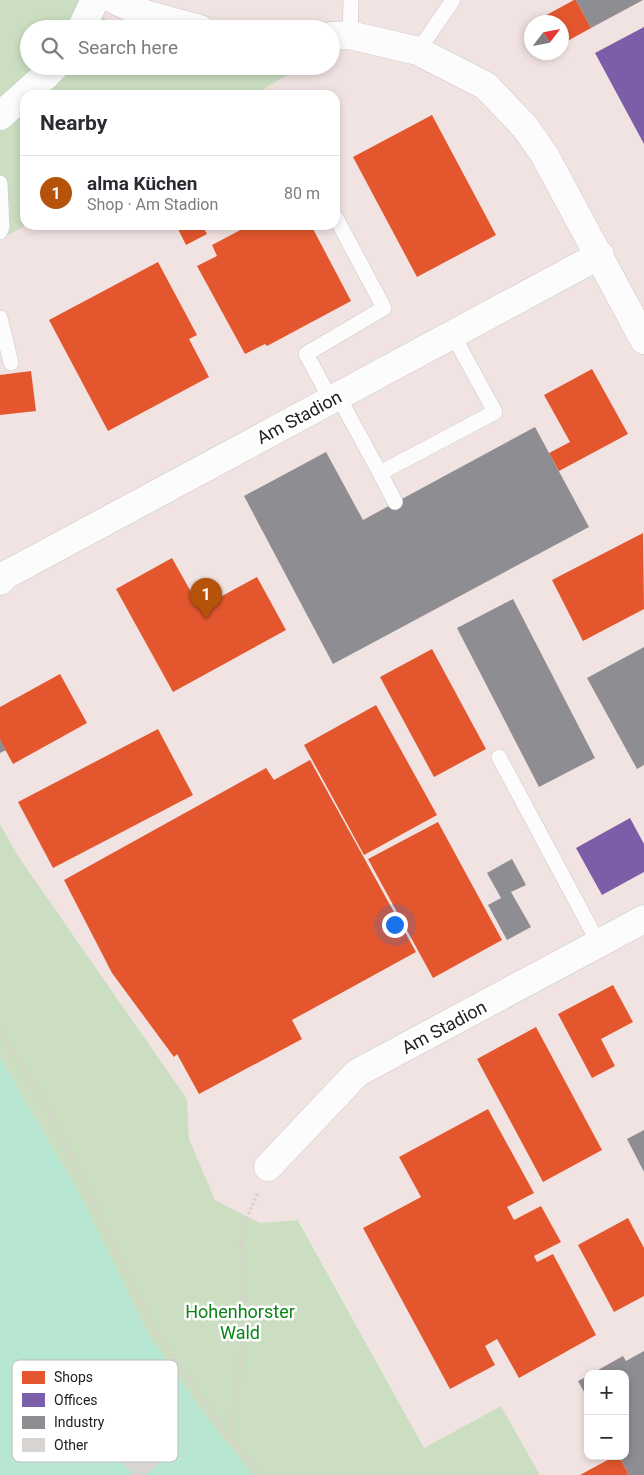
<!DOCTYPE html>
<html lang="en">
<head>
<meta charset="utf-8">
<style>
  :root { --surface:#fff; --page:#f7f7f7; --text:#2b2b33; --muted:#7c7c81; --line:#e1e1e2; --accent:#b45309 }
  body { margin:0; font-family:Roboto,sans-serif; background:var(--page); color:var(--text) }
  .controls { position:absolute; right:15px; bottom:15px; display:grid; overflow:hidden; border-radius:10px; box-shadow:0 2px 8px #0003 }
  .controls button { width:45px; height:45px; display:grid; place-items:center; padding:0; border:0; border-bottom:1px solid var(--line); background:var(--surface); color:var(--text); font:25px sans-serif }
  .compass { position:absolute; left:524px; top:15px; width:45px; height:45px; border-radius:50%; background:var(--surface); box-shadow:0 2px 8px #0003; rotate:58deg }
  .you { position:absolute; left:394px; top:924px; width:18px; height:18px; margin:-12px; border:4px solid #fff; border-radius:50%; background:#1a73e8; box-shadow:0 0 0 8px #1a73e833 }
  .badge { display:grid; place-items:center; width:32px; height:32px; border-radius:50%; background:var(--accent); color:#fff; font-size:16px; font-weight:700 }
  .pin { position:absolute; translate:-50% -41px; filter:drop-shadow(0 1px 2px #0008) }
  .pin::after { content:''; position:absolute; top:26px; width:18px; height:15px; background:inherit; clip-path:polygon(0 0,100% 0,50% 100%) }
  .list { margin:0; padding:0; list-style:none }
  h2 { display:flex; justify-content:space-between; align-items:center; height:65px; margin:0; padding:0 20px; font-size:21px }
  h2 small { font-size:16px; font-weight:400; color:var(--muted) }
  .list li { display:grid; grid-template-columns:32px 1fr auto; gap:15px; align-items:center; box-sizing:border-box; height:75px; padding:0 20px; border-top:1px solid var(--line) }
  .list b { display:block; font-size:19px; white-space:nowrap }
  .list p { margin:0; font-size:16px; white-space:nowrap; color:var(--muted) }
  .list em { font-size:16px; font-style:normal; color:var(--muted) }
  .icon { flex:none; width:28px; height:28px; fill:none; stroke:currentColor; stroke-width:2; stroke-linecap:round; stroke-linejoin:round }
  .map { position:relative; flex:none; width:644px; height:1475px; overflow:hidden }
  .search { position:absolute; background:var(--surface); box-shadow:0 2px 8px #0003; left:20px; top:20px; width:320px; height:55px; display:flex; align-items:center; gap:12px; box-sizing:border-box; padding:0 18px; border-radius:28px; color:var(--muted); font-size:19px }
  .panel { position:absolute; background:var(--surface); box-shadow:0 2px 8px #0003; left:20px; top:90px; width:320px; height:140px; border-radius:15px }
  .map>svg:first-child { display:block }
  .commercial { fill:#f1e3e1; fill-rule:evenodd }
  .forest { fill:#cbdec1 }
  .pitch { fill:#b7e6d2 }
  .shops { fill:#e4572e }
  .offices { fill:#7b5ea7 }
  .industry { fill:#8d8d92 }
  .building { fill:#d7d4d2 }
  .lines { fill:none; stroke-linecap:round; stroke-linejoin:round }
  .service-casing { stroke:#c9c8c7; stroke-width:16 }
  .minor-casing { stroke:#c9c8c7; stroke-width:29 }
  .path { stroke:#dccecd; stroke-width:3; stroke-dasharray:2.5 2.5; stroke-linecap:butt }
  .service { stroke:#fdfcfc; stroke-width:15 }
  .minor { stroke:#fdfcfc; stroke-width:28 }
  .labels { text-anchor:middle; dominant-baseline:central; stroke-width:5; stroke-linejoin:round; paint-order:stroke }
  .street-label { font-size:18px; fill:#222; stroke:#fff }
  .park-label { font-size:18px; fill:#0c8416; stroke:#fff }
  .key { fill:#fff; stroke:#bdbdbd; stroke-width:1 }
  .key-label { font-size:14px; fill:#222 }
</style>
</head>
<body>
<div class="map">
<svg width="644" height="1475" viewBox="0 0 644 1475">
  <rect width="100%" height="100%" fill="#f0eeeb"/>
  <path class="commercial" d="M 78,0 L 644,0 L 644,1475 L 540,1475 L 501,1406 L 424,1448 L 299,1220 L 260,1223 L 215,1200 L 189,1139 L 187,1099 L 18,856 L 0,824 L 0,240 L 26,225 L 335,225 L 335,95 L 253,95 L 303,66 L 331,66 L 331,29 L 126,29 L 110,22 ZM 532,22 L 562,22 L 562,52 L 532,52 ZM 588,1374 L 625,1374 L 625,1456 L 588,1456 Z"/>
  <path class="forest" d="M 0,0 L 78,0 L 110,22 L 126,29 L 29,29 L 29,66 L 303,66 L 253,95 L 25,95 L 25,225 L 26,225 L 0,240 Z
    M 0,824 L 18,856 L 187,1099 L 189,1139 L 215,1200 L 260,1223 L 298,1220 L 424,1448 L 501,1406 L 540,1475 L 225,1475 L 0,1216 Z"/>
  <path class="pitch" d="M 0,1058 L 84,1202 L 145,1329 L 205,1416 L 253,1475 L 0,1475 Z"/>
  <path class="shops" d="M 574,0 L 576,0 L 591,28 L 562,44 L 562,22 L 544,22 L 541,18 Z
    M 432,115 L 496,235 L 417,277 L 353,157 Z
    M 176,225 L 202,225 L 207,234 L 186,245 Z
    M 250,225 L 311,225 L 351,301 L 267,346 L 265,344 L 245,354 L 197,266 L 217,256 L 212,245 Z
    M 158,262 L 197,335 L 189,339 L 209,377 L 108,431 L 49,320 Z
    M 592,369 L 628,434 L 559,471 L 549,453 L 570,442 L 544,395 Z
    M 31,371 L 36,411 L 0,415 L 0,375 Z
    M 643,533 L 644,609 L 583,641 L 552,580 Z
    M 172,558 L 200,608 L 257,577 L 286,630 L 173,692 L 116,589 Z
    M 432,649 L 486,749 L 434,777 L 380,677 Z
    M 60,674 L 87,723 L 13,764 L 0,740 L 0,707 Z
    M 376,705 L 437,815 L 364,855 L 304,745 Z
    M 158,729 L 193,795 L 53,868 L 18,802 Z
    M 310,760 L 416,952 L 292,1020 L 302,1039 L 199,1094 L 177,1054 L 174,1057 L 112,973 L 64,880 L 266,768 L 274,780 Z
    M 438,822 L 502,940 L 433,978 L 368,859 Z
    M 613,985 L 633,1022 L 601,1039 L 615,1066 L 592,1078 L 558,1014 Z
    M 536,1027 L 602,1150 L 543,1182 L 477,1059 Z
    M 488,1109 L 534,1193 L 507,1207 L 514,1220 L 541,1206 L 561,1242 L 534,1256 L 537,1262 L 553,1254 L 596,1335 L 519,1378 L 497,1339 L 485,1346 L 495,1365 L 450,1389 L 363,1228 L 421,1197 L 399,1157 Z
    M 628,1218 L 644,1248 L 644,1296 L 614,1312 L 578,1245 Z
    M 615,1456 L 619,1456 L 629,1475 L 580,1475 Z"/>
  <path class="offices" d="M 644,27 L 644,144 L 595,53 Z
    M 630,818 L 644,844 L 644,872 L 602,895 L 576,848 Z"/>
  <path class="industry" d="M 576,0 L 643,0 L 591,28 Z
    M 535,427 L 589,527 L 333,664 L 244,496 L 326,452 L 363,520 Z
    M 513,599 L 595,758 L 539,787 L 457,628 Z
    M 644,647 L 644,765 L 637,769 L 587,678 Z
    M 0,740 L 6,750 L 0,753 Z
    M 512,859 L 526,885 L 511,892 L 531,927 L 507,940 L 488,905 L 501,898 L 487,873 Z
    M 644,1130 L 644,1172 L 627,1139 Z
    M 644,1351 L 644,1475 L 629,1475 L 619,1456 L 625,1456 L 625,1374 L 591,1374 L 623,1356 L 626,1361 Z
    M 588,1376 L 588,1399 L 578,1381 Z"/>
  <path class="building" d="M 141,1443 L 159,1464 L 145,1475 L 133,1475 L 120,1459 Z"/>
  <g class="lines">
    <defs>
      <path id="service" d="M 350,35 L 351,0
        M 418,51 L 453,0
        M 0,183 L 2,227 L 0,232
        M 0,318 L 11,363
        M 338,396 L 380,473 L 495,412 L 453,335
        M 331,400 L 306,354 L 384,308 L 335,216
        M 380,473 L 395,502
        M 499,757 L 599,944"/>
      <path id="minor" d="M 115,0 L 145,14 L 200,29
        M 81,29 L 95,0
        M 331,36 L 350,35 L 418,51 L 486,86 L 525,127 L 544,154 L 644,340
        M 0,116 L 45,76 L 55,66
        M 0,581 L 6,575 L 600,255
        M 268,1167 L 357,1073 L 644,919"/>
    </defs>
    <use href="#service" class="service-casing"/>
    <use href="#minor" class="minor-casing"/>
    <path class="path" d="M 0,1032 L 44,1103 L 156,1333 L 224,1431 L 261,1475
      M 229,1437 L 241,1362 L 244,1305 L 241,1241 L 244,1225 L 258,1192"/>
    <use href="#service" class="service"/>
    <use href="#minor" class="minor"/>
  </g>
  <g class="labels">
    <g class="street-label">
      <text transform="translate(299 417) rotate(-28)">Am Stadion</text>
      <text transform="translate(444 1027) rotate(-28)">Am Stadion</text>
    </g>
    <g class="park-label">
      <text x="240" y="1311">Hohenhorster<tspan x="240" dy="21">Wald</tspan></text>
    </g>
  </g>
  <rect x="12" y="1360" width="166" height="102" rx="8" class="key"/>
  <rect x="22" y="1371" width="23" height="13" fill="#e4572e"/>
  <rect x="22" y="1393" width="23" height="14" fill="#7b5ea7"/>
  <rect x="22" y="1416" width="23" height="13" fill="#8d8d92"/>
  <rect x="22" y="1438" width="23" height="14" fill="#d7d4d2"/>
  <g class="key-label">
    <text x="54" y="1382">Shops</text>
    <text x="54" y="1405">Offices</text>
    <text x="54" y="1427">Industry</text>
    <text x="54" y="1450">Other</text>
  </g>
</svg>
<div class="controls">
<button>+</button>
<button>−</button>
</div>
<svg class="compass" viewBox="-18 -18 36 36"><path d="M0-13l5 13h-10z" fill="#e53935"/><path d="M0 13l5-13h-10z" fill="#7c7c81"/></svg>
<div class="you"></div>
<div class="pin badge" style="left:206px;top:619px">1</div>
<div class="search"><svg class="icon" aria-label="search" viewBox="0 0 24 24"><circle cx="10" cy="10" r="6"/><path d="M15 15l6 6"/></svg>Search here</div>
<section class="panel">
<h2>Nearby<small></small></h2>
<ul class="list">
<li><span class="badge">1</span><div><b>alma Küchen</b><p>Shop · Am Stadion</p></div><em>80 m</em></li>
</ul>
</section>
</div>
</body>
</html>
